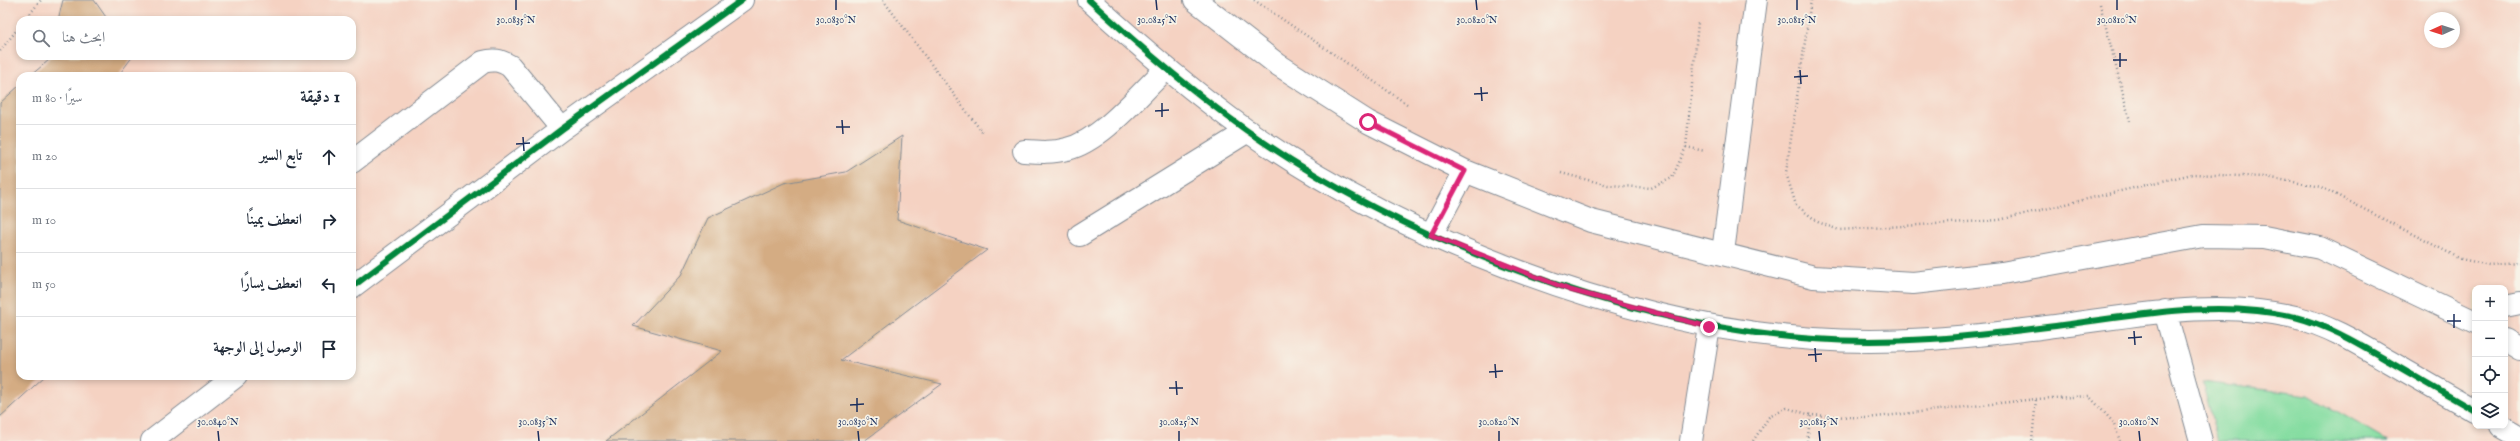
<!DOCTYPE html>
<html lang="ar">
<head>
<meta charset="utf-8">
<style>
  :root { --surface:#fff; --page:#f2f2f3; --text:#1f2937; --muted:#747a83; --line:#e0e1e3 }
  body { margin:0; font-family:"IM FELL English",Amiri,serif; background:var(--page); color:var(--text); direction:rtl }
  .controls { position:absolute; right:12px; bottom:12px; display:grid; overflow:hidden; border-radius:8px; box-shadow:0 2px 6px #0003 }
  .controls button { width:36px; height:36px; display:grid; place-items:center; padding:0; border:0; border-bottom:1px solid var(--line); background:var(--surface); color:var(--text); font:20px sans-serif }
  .compass { position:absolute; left:2424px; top:12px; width:36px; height:36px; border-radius:50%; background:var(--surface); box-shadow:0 2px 6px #0003; rotate:267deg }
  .stop { position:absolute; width:12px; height:12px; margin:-9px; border:3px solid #db2777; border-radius:50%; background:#fff }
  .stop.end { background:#db2777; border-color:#fff; box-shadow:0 1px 4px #0008 }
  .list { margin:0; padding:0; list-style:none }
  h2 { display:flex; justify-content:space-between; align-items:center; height:52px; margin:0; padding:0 16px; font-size:17px }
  h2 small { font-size:13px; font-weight:400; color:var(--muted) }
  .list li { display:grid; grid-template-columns:26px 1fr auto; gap:12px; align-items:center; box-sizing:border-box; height:64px; padding:0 16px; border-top:1px solid var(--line) }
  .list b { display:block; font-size:15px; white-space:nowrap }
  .list em { font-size:13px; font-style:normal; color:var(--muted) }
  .icon { flex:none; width:22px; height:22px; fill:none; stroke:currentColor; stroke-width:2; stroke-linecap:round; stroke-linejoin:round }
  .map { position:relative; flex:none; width:2520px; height:441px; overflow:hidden; direction:ltr }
  .search { position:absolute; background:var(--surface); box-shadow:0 2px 6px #0003; left:16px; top:16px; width:340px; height:44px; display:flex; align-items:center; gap:10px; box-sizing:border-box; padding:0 14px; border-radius:12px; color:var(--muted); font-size:15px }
  .panel { position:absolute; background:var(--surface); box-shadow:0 2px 6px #0003; left:16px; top:72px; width:340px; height:308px; border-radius:12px; direction:rtl }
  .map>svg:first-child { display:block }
  .built { fill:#f5d2c2; fill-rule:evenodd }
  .green { fill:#85dda1; stroke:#508680 }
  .building { fill:#d4ac83 }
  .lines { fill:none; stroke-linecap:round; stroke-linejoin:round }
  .minor-casing { stroke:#838a92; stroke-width:24 }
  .path { stroke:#838a92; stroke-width:2.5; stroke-dasharray:1 3; stroke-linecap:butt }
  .minor { stroke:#fff; stroke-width:22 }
  .cycleway-casing { stroke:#f7f3e8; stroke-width:8 }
  .cycleway { stroke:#00873e; stroke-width:6 }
  .route { stroke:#db2777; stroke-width:5 }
  .ticks { fill:none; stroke:#1b2f5e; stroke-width:1.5 }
  .ticks-label { font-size:10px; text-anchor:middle; fill:#1b2f5e; stroke:#f7f3e8; stroke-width:3.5; stroke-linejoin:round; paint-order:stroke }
</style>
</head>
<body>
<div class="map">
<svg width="2520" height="441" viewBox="0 0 2520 441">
  <rect width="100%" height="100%" fill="#f7f3e8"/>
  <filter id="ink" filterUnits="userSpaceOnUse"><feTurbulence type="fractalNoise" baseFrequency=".025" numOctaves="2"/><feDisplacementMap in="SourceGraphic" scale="8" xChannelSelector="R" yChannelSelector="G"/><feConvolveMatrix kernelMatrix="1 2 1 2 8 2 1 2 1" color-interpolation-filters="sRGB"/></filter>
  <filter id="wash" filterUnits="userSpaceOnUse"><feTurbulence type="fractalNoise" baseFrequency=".012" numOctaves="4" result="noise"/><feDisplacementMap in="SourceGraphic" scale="16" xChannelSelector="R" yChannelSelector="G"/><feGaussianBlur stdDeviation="0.9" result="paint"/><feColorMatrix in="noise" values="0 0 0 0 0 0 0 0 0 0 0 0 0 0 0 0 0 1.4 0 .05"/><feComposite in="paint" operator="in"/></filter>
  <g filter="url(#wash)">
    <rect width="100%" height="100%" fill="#ebe4c6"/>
    <path class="built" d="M 0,0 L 2520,0 L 2520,441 L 0,441 ZM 2430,18 L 2454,18 L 2454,42 L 2430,42 ZM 20,20 L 352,20 L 352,56 L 20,56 ZM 20,76 L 352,76 L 352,376 L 20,376 ZM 2475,288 L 2505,288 L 2505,426 L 2475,426 Z"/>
    <path class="green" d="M 2202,382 L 2309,395 L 2388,441 L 2218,441 Z"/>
    <g id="blocks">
      <path class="building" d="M 63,0 L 94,0 L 108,20 L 58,20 Z
        M 50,56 L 133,56 L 118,76 L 30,76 L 49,60 Z
        M 20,85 L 20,376 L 45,376 L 0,417 L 0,103 Z
        M 902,136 L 897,220 L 987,250 L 841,360 L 942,384 L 864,441 L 606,441 L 722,351 L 633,326 L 681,275 L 708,218 L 784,183 L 846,172 Z"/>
    </g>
  </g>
  <g filter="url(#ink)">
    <use href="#blocks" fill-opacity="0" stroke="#838a92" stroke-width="1"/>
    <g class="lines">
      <defs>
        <path id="minor" d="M 1089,0 C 1139,46 1190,90 1246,130 C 1401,239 1624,326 1814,339 C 1892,345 1970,337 2047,327 C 2129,317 2213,298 2295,317 C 2330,326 2359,344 2390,362 C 2418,378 2447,395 2475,411
          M 1195,0 L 1277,64 L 1368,122 L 1465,171 L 1591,221 L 1814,277 L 1913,283 L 2002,273 L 2203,236 L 2264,237 L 2320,248 L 2475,322
          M 1024,151 C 1039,152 1053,153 1067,149 C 1103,140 1139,94 1166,69
          M 352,162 L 483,62 C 494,59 500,60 510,66 L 562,129
          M 1080,235 L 1248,131
          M 1431,235 L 1465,171
          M 1723,252 L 1756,0
          M 352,287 L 562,129 L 742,0
          M 2505,306 L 2520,303
          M 2165,311 L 2201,441
          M 2505,340 L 2520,349
          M 2501,426 L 2520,437
          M 152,441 L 236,376
          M 1691,441 L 1709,327"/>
      </defs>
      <use href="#minor" class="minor-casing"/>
      <path class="path" d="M 883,0 L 982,132
        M 1254,0 L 1407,104
        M 1811,0 L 1786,173 L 1796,205 L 1818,222 L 1839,230 L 1999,220 L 2192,174 L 2266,177 L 2321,187 L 2461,259 L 2489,265 L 2520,263
        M 2100,4 L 2130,121
        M 25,20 L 41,0
        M 0,51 L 20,26
        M 1686,147 L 1705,151
        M 1561,173 L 1608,185 L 1651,188 L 1672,178 L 1686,147 L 1698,23
        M 1753,441 L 1769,417 L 1787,408 L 1811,415 L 1867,418 L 2036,399 L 2089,396 L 2113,422 L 2120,441
        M 1807,441 L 1811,415
        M 2032,441 L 2036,399"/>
      <use href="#minor" class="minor"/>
      <defs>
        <path id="cycleway" d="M 1089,0 C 1139,46 1190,90 1246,130 C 1401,239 1624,326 1814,339 C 1892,345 1970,337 2047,327 C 2129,317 2213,298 2295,317 C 2330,326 2359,344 2390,362 C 2418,378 2447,395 2475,411
          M 352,287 L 562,129 L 742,0"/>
      </defs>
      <use href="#cycleway" class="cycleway-casing"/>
      <use href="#cycleway" class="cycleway"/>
    </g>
  </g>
  <g class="lines" filter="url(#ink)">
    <path class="route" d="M 1368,122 L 1465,171 L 1431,235 L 1570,290 L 1709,327"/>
  </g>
  <path class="ticks" d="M 516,0 L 516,10M 836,0 L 836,10M 1156,0 L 1157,10M 1476,0 L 1477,10M 1797,0 L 1797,10M 2117,0 L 2117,10M 2120,53 L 2120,67M 2113,60 L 2127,60M 1800,70 L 1801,84M 1794,77 L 1808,76M 1481,87 L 1482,101M 1474,94 L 1488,93M 1162,103 L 1162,117M 1155,111 L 1169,110M 842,120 L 843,134M 836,127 L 850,127M 523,137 L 524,151M 516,144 L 530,143M 2454,314 L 2454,328M 2447,321 L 2461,321M 2134,331 L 2135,345M 2128,338 L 2142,337M 1815,348 L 1816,362M 1808,355 L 1822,354M 1495,364 L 1496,378M 1489,372 L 1503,371M 1176,381 L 1177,395M 1169,388 L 1183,388M 857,398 L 857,412M 850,405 L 864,404M 218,431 L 219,441M 538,431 L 539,441M 858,431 L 859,441M 1179,431 L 1179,441M 1499,431 L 1499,441M 1819,431 L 1820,441M 2139,431 L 2140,441"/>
  <g class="ticks-label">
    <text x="516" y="23">30.0835°N</text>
    <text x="836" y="23">30.0830°N</text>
    <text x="1157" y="23">30.0825°N</text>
    <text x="1477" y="23">30.0820°N</text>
    <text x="1797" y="23">30.0815°N</text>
    <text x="2117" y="23">30.0810°N</text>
    <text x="218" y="425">30.0840°N</text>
    <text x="538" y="425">30.0835°N</text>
    <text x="858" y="425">30.0830°N</text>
    <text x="1179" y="425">30.0825°N</text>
    <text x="1499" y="425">30.0820°N</text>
    <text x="1819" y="425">30.0815°N</text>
    <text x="2139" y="425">30.0810°N</text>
  </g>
</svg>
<div class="controls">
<button>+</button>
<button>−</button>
<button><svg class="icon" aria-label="locate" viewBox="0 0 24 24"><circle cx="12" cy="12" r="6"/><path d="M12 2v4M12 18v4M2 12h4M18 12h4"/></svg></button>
<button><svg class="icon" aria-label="layers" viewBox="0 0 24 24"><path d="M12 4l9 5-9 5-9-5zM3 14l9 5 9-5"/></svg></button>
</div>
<svg class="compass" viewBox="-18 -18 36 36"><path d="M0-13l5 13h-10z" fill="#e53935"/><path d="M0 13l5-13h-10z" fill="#747a83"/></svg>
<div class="stop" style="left:1368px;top:122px"></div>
<div class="stop end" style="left:1709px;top:327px"></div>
<div class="search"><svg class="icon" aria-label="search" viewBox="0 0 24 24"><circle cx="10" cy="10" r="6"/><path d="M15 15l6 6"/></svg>ابحث هنا</div>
<section class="panel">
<h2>1 دقيقة<small>سيرًا · 80 m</small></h2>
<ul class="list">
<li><svg class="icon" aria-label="ahead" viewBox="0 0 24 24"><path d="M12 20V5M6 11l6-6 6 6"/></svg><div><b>تابع السير</b></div><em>20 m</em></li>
<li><svg class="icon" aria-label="right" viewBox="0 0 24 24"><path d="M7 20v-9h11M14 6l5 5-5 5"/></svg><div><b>انعطف يمينًا</b></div><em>10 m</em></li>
<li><svg class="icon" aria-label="left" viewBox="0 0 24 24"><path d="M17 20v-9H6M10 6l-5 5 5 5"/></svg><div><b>انعطف يسارًا</b></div><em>50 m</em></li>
<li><svg class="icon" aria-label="arrive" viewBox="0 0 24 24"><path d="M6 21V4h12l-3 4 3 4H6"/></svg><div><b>الوصول إلى الوجهة</b></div></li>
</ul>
</section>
</div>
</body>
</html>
